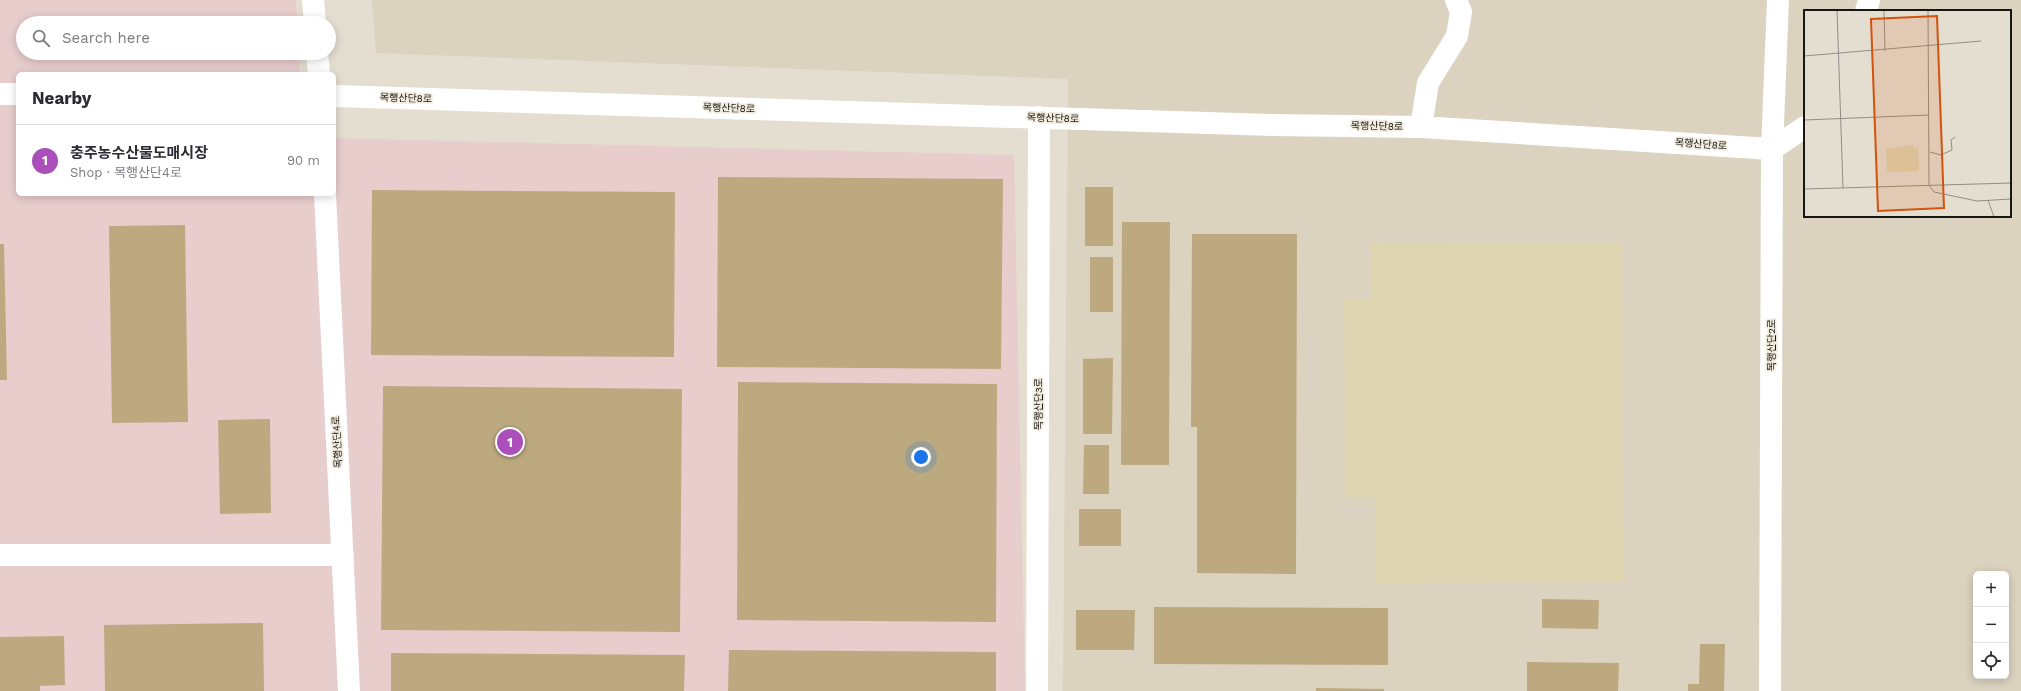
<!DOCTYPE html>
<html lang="en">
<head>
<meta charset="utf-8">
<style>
  :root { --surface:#fff; --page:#f2f2f3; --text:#2b2b33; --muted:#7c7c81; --line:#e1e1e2; --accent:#ab4fba }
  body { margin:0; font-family:"Work Sans","Noto Sans KR",sans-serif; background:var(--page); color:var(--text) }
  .controls { position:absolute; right:12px; bottom:12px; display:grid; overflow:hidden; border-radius:6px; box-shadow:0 2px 10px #0003 }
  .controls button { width:36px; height:36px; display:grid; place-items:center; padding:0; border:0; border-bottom:1px solid var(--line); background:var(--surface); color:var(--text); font:20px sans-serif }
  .you { position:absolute; left:921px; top:457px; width:14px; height:14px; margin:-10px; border:3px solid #fff; border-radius:50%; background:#1a73e8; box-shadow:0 0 0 6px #1a73e833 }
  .badge { display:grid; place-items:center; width:26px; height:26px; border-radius:50%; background:var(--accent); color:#fff; font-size:13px; font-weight:700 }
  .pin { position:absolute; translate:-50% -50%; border:2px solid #fff; box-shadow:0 1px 4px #0006 }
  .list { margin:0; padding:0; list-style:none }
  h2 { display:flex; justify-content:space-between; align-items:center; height:52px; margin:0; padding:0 16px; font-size:17px }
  h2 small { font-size:13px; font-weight:400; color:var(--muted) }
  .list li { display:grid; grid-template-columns:26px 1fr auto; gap:12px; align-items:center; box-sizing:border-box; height:72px; padding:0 16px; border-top:1px solid var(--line) }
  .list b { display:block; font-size:15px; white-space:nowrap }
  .list p { margin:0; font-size:13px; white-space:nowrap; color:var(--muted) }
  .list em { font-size:13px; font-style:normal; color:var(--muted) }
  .icon { flex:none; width:22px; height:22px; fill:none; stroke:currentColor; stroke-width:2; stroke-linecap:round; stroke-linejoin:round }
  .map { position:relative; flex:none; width:2021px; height:691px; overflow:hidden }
  .search { position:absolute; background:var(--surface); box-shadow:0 2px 10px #0003; left:16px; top:16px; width:320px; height:44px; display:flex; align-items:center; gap:10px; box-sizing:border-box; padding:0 14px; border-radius:22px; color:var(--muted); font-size:15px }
  .panel { position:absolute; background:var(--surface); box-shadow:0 2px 10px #0003; left:16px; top:72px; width:320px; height:124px; border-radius:6px }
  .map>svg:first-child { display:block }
  .commercial { fill:#e8cdcd }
  .built { fill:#dbd2bf; fill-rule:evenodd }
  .sand { fill:#dfd5b0 }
  .building { fill:#bca980 }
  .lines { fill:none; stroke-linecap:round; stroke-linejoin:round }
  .minor { stroke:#fff; stroke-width:22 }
  .labels { text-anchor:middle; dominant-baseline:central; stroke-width:3.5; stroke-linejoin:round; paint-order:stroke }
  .street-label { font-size:10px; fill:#181612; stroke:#f1ebde }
  .inset-road { fill:none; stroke:#928e85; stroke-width:1 }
  .view { fill:#d3520d; fill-opacity:0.15; stroke:#d3520d; stroke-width:2 }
  .inset-edge { fill:none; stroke:#181612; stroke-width:2 }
</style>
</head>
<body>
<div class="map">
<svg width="2021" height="691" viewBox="0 0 2021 691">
  <rect width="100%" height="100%" fill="#e4ded1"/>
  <path class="commercial" d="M 0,0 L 296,0 L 297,23 L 23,23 L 23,53 L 299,53 L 300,74 L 18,74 L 18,194 L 334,194 L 334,138 L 1014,155 L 1025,691 L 0,691 Z"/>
  <path class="built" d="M 372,0 L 2021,0 L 2021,691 L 1063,691 L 1068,79 L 376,53 ZM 1805,11 L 2010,11 L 2010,216 L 1805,216 ZM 1976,574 L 2006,574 L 2006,676 L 1976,676 Z"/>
  <path class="sand" d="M 1622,243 L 1623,582 L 1375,583 L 1375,498 L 1345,498 L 1344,299 L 1372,299 L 1372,244 Z"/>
  <path class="building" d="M 718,177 L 1003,179 L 1001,369 L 717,367 Z
    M 1085,187 L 1113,187 L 1113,246 L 1085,246 Z
    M 372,190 L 675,192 L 674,357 L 371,355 Z
    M 1122,222 L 1170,222 L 1169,465 L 1121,465 Z
    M 185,225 L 188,422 L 112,423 L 109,226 Z
    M 1192,234 L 1297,234 L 1296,574 L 1197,573 L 1197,427 L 1191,427 Z
    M 0,244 L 4,244 L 7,380 L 0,380 Z
    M 1090,257 L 1113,257 L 1113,312 L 1090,312 Z
    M 1113,358 L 1112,434 L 1083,434 L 1083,359 Z
    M 738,382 L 997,384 L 996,622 L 737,620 Z
    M 383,386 L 682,389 L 680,632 L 381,630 Z
    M 270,419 L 271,513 L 220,514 L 218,420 Z
    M 1084,445 L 1109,445 L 1109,494 L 1083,494 Z
    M 1079,509 L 1121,509 L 1121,546 L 1079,546 Z
    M 1542,599 L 1599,600 L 1598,629 L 1542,628 Z
    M 1154,607 L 1388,608 L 1388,665 L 1154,664 Z
    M 1076,610 L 1135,610 L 1134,650 L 1076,650 Z
    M 263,623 L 264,691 L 105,691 L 104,625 Z
    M 64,636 L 65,685 L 40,686 L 40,691 L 0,691 L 0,637 Z
    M 1700,644 L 1725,644 L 1724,691 L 1688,691 L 1688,684 L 1699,684 Z
    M 729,650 L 996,652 L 996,691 L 728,691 Z
    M 391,653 L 685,655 L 684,691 L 391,691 Z
    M 1527,662 L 1619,663 L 1618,691 L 1527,691 Z
    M 1316,688 L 1384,689 L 1384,691 L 1316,691 Z"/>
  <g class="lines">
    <path class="minor" d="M 313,0 L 315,23
      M 1866,11 L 1869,0
      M 317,53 L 319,74
      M 0,94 L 18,94
      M 334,96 L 1272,125 L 1421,127 L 1772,149 L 1805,127
      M 1421,127 L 1428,83 L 1457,36 L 1461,12 L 1456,0
      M 325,194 L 349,691
      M 0,555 L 343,555
      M 1037,691 L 1039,117
      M 1770,691 L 1772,149 L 1778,0"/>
  </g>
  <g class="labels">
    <g class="street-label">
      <text transform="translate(406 98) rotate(2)">목행산단8로</text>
      <text transform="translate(729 108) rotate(2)">목행산단8로</text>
      <text transform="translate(1053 118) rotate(2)">목행산단8로</text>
      <text transform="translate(1377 126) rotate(1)">목행산단8로</text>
      <text transform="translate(1701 144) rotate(4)">목행산단8로</text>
      <text transform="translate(1771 345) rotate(-90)">목행산단2로</text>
      <text transform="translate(1038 404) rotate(-90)">목행산단3로</text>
      <text transform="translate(337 442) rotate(-93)">목행산단4로</text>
    </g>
  </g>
  <g transform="translate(1804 10)">
    <rect width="207" height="207" fill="#e4ded1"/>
    <path d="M 109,135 L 109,138 L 114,138 L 115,161 L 83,162 L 82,139 Z" fill="#dfd5b0"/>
    <path class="inset-road" d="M 33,0 L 39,178M 80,0 L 81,41M 124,0 L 125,175 L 130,182 L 173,191 L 207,189M 0,46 L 177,31M 0,110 L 125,105M 126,142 L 137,145 L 148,140 L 147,130 L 151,127M 0,179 L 207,173M 184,190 L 190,207"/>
    <path class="view" d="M 133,6 L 140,198 L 74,201 L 67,9 Z"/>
    <rect width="207" height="207" class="inset-edge"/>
  </g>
</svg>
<div class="controls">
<button>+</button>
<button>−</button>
<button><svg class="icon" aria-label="locate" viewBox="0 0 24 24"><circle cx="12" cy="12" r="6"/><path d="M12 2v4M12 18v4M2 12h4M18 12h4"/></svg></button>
</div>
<div class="you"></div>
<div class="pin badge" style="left:510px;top:442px">1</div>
<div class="search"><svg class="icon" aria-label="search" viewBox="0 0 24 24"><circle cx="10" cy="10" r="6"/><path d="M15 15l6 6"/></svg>Search here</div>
<section class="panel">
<h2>Nearby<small></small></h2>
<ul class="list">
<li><span class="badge">1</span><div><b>충주농수산물도매시장</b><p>Shop · 목행산단4로</p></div><em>90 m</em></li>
</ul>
</section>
</div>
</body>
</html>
